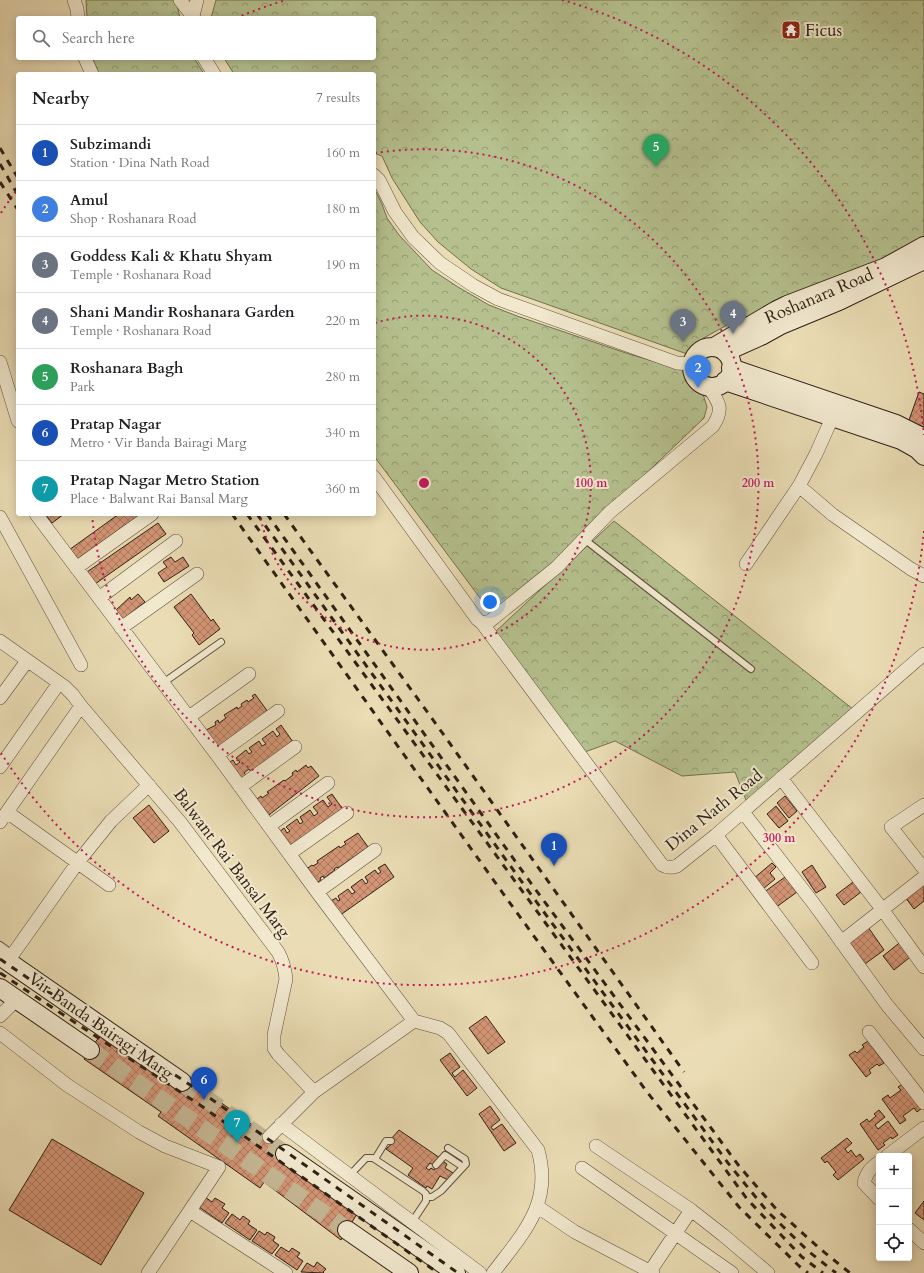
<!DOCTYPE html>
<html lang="en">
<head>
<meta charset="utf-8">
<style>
  :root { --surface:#fff; --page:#f2f2f2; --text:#202124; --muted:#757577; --line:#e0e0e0; --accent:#8f2418 }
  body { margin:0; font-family:Cardo,serif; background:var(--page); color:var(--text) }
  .controls { position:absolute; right:12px; bottom:12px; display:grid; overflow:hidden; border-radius:4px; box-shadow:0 2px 10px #0003 }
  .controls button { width:36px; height:36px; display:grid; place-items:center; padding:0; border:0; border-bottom:1px solid var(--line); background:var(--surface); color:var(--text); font:20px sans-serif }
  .you { position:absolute; left:490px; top:602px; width:14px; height:14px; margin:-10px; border:3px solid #fff; border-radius:50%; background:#1a73e8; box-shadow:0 0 0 6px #1a73e833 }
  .badge { display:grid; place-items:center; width:26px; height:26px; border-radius:50%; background:var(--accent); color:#fff; font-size:13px; font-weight:700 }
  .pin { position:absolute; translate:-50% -33px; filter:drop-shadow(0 1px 2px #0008) }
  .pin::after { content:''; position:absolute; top:21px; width:14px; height:12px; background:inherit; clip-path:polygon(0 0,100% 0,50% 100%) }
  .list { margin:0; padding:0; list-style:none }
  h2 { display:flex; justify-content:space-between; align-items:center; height:52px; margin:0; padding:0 16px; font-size:17px }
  h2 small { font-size:13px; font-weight:400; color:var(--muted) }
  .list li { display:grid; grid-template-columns:26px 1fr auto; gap:12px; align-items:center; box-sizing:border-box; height:56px; padding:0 16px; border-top:1px solid var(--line) }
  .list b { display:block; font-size:15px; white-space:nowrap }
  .list p { margin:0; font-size:13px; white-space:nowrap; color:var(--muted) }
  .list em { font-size:13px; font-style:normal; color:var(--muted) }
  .icon { flex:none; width:22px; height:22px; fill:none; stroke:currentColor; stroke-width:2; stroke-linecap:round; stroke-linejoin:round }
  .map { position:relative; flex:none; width:924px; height:1273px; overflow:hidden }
  .search { position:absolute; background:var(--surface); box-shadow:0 2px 10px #0003; left:16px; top:16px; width:360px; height:44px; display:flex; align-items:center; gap:10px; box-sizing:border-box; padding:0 14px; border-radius:4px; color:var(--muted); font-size:15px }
  .panel { position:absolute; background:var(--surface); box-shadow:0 2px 10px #0003; left:16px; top:72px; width:360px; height:444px; border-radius:4px }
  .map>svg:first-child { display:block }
  .forest { fill:url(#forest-crowns); stroke:#727052 }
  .building { fill:url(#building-cross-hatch); stroke:#2f2115 }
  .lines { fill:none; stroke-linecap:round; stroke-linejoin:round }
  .secondary-tunnel { stroke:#c5b794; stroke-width:18; stroke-dasharray:18 9; stroke-linecap:butt }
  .lane-casing { stroke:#5e503d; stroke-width:8 }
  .street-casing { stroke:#5e503d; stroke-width:14 }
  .secondary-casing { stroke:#2f2115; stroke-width:20 }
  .lane { stroke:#f1e8ce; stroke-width:6 }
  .street { stroke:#f1e8ce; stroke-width:13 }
  .secondary { stroke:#f1e8ce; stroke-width:18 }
  .rail { stroke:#2f2115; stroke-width:3; stroke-dasharray:7 7; stroke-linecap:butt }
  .ring { fill:none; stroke:#c2185b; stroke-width:2; stroke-dasharray:2 4 }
  .labels { text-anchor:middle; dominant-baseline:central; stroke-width:4; stroke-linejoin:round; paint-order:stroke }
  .poi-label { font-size:17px; fill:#2f2115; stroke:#f1e8ce; text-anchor:start }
  .street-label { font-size:17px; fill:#2f2115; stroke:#f1e8ce }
  .centre { fill:#c2185b; stroke:#f1e8ce; stroke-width:2 }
  .ring-label { font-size:12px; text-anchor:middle; font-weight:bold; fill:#c2185b; stroke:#f1e8ce; stroke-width:4; stroke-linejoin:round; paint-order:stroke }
</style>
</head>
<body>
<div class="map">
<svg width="924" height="1273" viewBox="0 0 924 1273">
  <defs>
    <pattern id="forest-crowns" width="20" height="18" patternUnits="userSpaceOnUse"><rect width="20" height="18" fill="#b5c08e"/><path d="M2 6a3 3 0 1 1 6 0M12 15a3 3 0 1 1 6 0" fill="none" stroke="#949c73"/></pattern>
    <pattern id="building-cross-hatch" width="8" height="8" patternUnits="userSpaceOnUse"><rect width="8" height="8" fill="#d39575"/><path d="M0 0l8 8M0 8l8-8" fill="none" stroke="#ac795f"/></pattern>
  </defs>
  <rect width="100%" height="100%" fill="#eadcb4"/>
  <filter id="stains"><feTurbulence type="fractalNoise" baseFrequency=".005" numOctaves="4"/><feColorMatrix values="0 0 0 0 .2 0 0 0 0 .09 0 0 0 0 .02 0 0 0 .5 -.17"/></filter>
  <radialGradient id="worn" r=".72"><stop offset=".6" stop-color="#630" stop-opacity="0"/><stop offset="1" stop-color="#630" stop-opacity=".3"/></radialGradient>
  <path class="forest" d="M 86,0 L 176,0 L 180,18 L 87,18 Z
    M 216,0 L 924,0 L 924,239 L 902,252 L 853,270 L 743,322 L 727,325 L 700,340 L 690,355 L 501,288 L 471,269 L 438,242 L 420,222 L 392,178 L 382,156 L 374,153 L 374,74 L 234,74 L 224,58 L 374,58 L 374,18 L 211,18 Z
    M 93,58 L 194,58 L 204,74 L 97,74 Z
    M 374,188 L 382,204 L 387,218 L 399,235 L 432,270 L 458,287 L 489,305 L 517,316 L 629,354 L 683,370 L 693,378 L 703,394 L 707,407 L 704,418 L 540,575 L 492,614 L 374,456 Z
    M 614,521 L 858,713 L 751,813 L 735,772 L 682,776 L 615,741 L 582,753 L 494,633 Z"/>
  <path class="building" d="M 919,392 L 924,394 L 924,428 L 908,423 Z
    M 45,514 L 64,514 L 52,523 Z
    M 119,514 L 141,514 L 76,560 L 69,550 Z
    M 158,523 L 166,534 L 95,584 L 87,572 Z
    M 171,557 L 175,562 L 183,557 L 189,566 L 164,582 L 158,573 L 167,567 L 163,562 Z
    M 138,594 L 145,602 L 123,619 L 116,610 L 130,597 L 131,600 Z
    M 191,594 L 211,621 L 213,619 L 220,629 L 199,645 L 192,635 L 194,633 L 174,607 Z
    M 255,694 L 268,712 L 216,748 L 204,731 L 216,725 L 215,722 L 218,720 L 219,723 L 226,718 L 224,715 L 237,707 L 238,709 L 242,706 L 241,704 L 247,700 L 248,702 L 254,698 L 252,696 Z
    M 281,725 L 293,742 L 251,772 L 249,769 L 244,773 L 246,775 L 239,781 L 227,764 L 233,760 L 236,765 L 240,762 L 236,758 L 246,750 L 249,754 L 252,752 L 249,748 L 259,741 L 262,746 L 266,744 L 262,739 L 273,731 L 277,737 L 280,734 L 276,729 Z
    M 306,765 L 308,768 L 311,766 L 319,776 L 265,818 L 253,802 L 261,796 L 262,798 L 269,793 L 267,792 L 284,780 L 285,781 L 293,775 L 292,773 L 296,770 L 297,772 Z
    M 332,794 L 344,811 L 291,849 L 279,832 L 284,828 L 287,833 L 290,831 L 286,827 L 297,819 L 300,824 L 303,822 L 300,817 L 310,810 L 314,816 L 318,813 L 313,807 L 323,800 L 328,807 L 332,804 L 327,797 Z
    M 785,796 L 797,811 L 789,818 L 777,803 Z
    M 149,805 L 169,831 L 154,843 L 133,818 Z
    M 776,806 L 788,821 L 779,828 L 767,814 Z
    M 358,833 L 368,847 L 338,868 L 337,867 L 334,869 L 335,870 L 324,878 L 323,876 L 320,878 L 321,880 L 315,884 L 305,870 L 312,865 L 313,866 L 318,863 L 317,861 L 339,846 L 340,848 L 346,844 L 344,842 Z
    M 772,863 L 776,867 L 770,873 L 775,879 L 763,889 L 753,879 Z
    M 385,864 L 394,877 L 339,916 L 329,902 L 336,898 L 338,901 L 340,900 L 338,896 L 348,889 L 352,894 L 355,892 L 351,887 L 362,879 L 366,884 L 368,882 L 365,877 L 375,870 L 378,874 L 381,872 L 378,868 Z
    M 812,865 L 826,887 L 816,893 L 802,872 Z
    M 785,877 L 797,892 L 775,908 L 763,893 Z
    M 857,879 L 865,889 L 844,905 L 836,895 Z
    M 924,881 L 924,901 L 914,909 L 905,897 Z
    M 868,927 L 884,950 L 865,964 L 848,940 Z
    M 903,940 L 914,954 L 894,970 L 883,956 Z
    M 486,1016 L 505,1042 L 488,1054 L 469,1028 Z
    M 101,1034 L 185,1077 L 286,1149 L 360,1209 L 341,1240 L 264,1182 L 260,1188 L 158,1116 L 161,1112 L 84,1059 Z
    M 868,1041 L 884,1063 L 879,1066 L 877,1064 L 869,1070 L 871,1073 L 866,1077 L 849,1055 L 855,1051 L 857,1053 L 864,1047 L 862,1045 Z
    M 450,1053 L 460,1067 L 452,1073 L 455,1077 L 463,1070 L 477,1088 L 467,1096 L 440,1060 Z
    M 904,1083 L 922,1108 L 917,1112 L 914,1108 L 903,1116 L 906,1120 L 900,1124 L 882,1099 L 888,1095 L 890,1098 L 901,1090 L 898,1087 Z
    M 490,1106 L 500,1120 L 491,1127 L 493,1130 L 502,1124 L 516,1143 L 504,1151 L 479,1114 Z
    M 879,1110 L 885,1117 L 875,1125 L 878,1129 L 888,1121 L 898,1135 L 892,1139 L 891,1137 L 883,1143 L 885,1145 L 878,1150 L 860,1124 L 867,1119 L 869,1122 L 876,1116 L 874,1114 Z
    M 399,1130 L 440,1158 L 435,1166 L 430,1163 L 426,1168 L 429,1170 L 431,1168 L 434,1170 L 441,1160 L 447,1164 L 445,1168 L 453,1173 L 448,1180 L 440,1176 L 432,1189 L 427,1186 L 426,1188 L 408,1175 L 413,1168 L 386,1149 L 394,1142 L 391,1139 Z
    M 847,1138 L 852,1143 L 845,1149 L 848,1153 L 851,1150 L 856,1157 L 860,1154 L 864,1159 L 838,1180 L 833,1175 L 836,1172 L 827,1161 L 825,1163 L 821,1158 Z
    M 52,1139 L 144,1193 L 101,1265 L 9,1210 Z
    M 205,1197 L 212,1202 L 215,1198 L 225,1204 L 222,1208 L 229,1213 L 222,1223 L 199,1207 Z
    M 924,1201 L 924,1220 L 915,1213 Z
    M 232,1214 L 240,1220 L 243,1216 L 250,1221 L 248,1224 L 257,1230 L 250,1240 L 225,1223 Z
    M 259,1231 L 265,1235 L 267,1232 L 275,1237 L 273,1241 L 279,1245 L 272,1254 L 252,1241 Z
    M 281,1247 L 289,1252 L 292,1248 L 300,1253 L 297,1257 L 303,1261 L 297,1270 L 275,1255 Z
    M 317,1262 L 326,1269 L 323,1272 L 324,1273 L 301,1272 L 307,1263 L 314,1267 Z"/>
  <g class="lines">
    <path class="secondary-tunnel" d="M 90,1050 L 347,1230
      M 182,1082 L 285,1154"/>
    <defs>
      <path id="lane" d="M 584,539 L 751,669
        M 163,683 L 221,642
        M 0,945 L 11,953
        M 375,1159 L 386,1141 L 391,1141
        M 436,1165 L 445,1155 L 463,1167
        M 350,1175 L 366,1158 L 373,1158 L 423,1191 L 426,1194 L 426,1201 L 412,1222
        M 427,1197 L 432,1197 L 441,1191 L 466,1164 L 465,1159 L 448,1148"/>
      <path id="street" d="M 74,0 L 77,9 L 78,18
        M 180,0 L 194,18
        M 193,16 L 197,0
        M 85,58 L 92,74
        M 204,58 L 214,74
        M 374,175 L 379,180 L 395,212 L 413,237 L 440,263 L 474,286 L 498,299 L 677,363 L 692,364
        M 0,362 L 18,421
        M 374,477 L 477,619 L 482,623 L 490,621 L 557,567 L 610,512 L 713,426 C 725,407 718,402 708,386
        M 799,486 L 833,515 L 911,569 L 924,576
        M 36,514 L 217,755 L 317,892 L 414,1021 L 440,1028 L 448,1033 L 538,1150 C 553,1204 523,1233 493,1273
        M 0,517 L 81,665
        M 746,564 L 799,486 L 816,454 L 832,418
        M 76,568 L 152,514
        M 99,598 L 176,541
        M 482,623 L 662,865 C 667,868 671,868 677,866 L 716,835 L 924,654
        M 121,628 L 197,574
        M 0,641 L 65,687 L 73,695 L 81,706 L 180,822 L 278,952 C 283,961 285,969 286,979 L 274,1035 L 274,1048 L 278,1054 L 314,1092 L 269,1137
        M 0,698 L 27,661
        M 189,717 L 249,674
        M 217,755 L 278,711
        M 0,767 L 59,683
        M 781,778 L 882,909 L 924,967
        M 240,787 L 295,747
        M 924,805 L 891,827 L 924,869
        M 7,812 L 109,885
        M 743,812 L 814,904 L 887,1005 L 924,1049
        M 0,822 L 81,706
        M 269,826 L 328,783
        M 716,835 L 812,963
        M 289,854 L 347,813
        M 317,892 L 375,850
        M 841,942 L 924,877
        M 8,961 L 78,862 L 111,821 L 149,785
        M 0,1016 L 16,1000
        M 869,1032 L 924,1103
        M 0,1033 L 67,1085 L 139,1132 L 165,1146 L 219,1167 L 148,1273
        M 314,1092 L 414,1021
        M 281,1124 L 480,1273
        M 596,1146 L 691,1210 L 723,1235 L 768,1273
        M 887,1156 L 924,1128
        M 879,1162 C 871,1168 866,1173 864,1183 L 879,1199
        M 582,1168 L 732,1273
        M 538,1207 L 575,1232 L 653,1273
        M 190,1211 L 286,1273
        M 909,1229 L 924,1243
        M 649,1273 L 691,1210"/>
      <path id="secondary" d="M 714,347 L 775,311 L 787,305 L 886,267 L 924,246
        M692 367a20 20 0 1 1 40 0a20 20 0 1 1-40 0Z
        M 725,352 L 763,335 L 781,325 L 839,301 L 924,260
        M 731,368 L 896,424 L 924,438
        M 725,381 L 901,440 L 917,449 L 924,456
        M 0,956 L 182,1082
        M 0,988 L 90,1050
        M 285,1154 L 456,1273
        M 347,1230 L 409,1273"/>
    </defs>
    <use href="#lane" class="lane-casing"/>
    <use href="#street" class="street-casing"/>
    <use href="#secondary" class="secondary-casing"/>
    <use href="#lane" class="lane"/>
    <use href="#street" class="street"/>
    <use href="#secondary" class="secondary"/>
    <path class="rail" d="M 0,148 L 18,178
      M 0,164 L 18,195
      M 0,182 L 18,210
      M 232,514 L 507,899 L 647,1092 L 739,1207 L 799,1266 L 808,1273
      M 247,514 L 747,1199 L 802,1257 L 823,1273
      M 257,514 L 527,889 L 728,1163 L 767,1211 L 808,1251 L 836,1273
      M 267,514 L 533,886 L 739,1166 L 777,1210 L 819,1248 L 850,1273
      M 284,514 L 436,724 L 684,1072
      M 0,959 L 38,985 L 207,1096 L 458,1273
      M 0,973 L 200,1105 L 438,1273"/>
  </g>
  <g class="ring">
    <path d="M375 323A167 167 0 1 1 260 515"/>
    <path d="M375 153A334 334 0 1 1 92 515"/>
    <path d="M924 531A502 502 0 0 1 1 753M1 213A502 502 0 0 1 18 188M236 18A502 502 0 0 1 286 0M562 0A502 502 0 0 1 924 435"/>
  </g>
  <defs>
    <symbol id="temple-square" viewBox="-11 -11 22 22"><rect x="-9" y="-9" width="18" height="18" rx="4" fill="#8f2418" stroke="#f1e8ce"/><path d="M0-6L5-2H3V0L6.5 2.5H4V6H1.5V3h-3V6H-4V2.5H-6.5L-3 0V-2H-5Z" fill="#fff"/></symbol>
  </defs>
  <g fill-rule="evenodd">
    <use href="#temple-square" x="780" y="19" width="22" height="22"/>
  </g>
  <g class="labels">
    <g class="poi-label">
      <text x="805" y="30">Ficus</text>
    </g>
    <g class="street-label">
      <text transform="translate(819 296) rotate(-23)">Roshanara Road</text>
      <text transform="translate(714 810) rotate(-39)">Dina Nath Road</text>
      <text transform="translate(232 863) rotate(53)">Balwant Rai Bansal Marg</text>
      <text transform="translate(101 1026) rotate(35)">Vir Banda Bairagi Marg</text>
    </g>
  </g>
  <circle cx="424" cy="483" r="6" class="centre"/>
  <g class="ring-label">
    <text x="591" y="487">100 m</text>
    <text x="758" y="487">200 m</text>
    <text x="779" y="842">300 m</text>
  </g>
  <rect width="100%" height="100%" filter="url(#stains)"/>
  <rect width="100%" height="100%" fill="url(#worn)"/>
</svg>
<div class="controls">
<button>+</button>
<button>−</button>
<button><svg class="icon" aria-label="locate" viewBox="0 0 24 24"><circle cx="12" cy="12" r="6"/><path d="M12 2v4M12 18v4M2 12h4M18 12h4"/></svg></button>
</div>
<div class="you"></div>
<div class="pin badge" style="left:554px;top:866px;background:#1a4fb4">1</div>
<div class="pin badge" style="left:698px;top:388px;background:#3f7fe0">2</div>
<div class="pin badge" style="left:683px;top:342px;background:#6b7280">3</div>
<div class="pin badge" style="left:733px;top:334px;background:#6b7280">4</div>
<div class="pin badge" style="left:656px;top:167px;background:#2e9e5b">5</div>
<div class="pin badge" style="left:204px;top:1100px;background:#1a4fb4">6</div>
<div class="pin badge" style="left:237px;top:1143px;background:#0f9aa8">7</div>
<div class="search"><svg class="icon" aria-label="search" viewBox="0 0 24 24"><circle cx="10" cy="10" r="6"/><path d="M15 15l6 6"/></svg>Search here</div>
<section class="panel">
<h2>Nearby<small>7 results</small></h2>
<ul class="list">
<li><span class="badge" style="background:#1a4fb4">1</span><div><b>Subzimandi</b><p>Station · Dina Nath Road</p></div><em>160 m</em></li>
<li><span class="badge" style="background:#3f7fe0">2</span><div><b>Amul</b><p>Shop · Roshanara Road</p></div><em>180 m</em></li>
<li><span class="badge" style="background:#6b7280">3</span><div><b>Goddess Kali &amp; Khatu Shyam</b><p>Temple · Roshanara Road</p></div><em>190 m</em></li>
<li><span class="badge" style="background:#6b7280">4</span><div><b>Shani Mandir Roshanara Garden</b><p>Temple · Roshanara Road</p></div><em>220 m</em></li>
<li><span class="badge" style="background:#2e9e5b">5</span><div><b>Roshanara Bagh</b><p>Park</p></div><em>280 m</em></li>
<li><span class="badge" style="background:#1a4fb4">6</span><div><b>Pratap Nagar</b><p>Metro · Vir Banda Bairagi Marg</p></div><em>340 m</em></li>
<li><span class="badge" style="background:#0f9aa8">7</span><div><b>Pratap Nagar Metro Station</b><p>Place · Balwant Rai Bansal Marg</p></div><em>360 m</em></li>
</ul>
</section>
</div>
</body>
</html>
